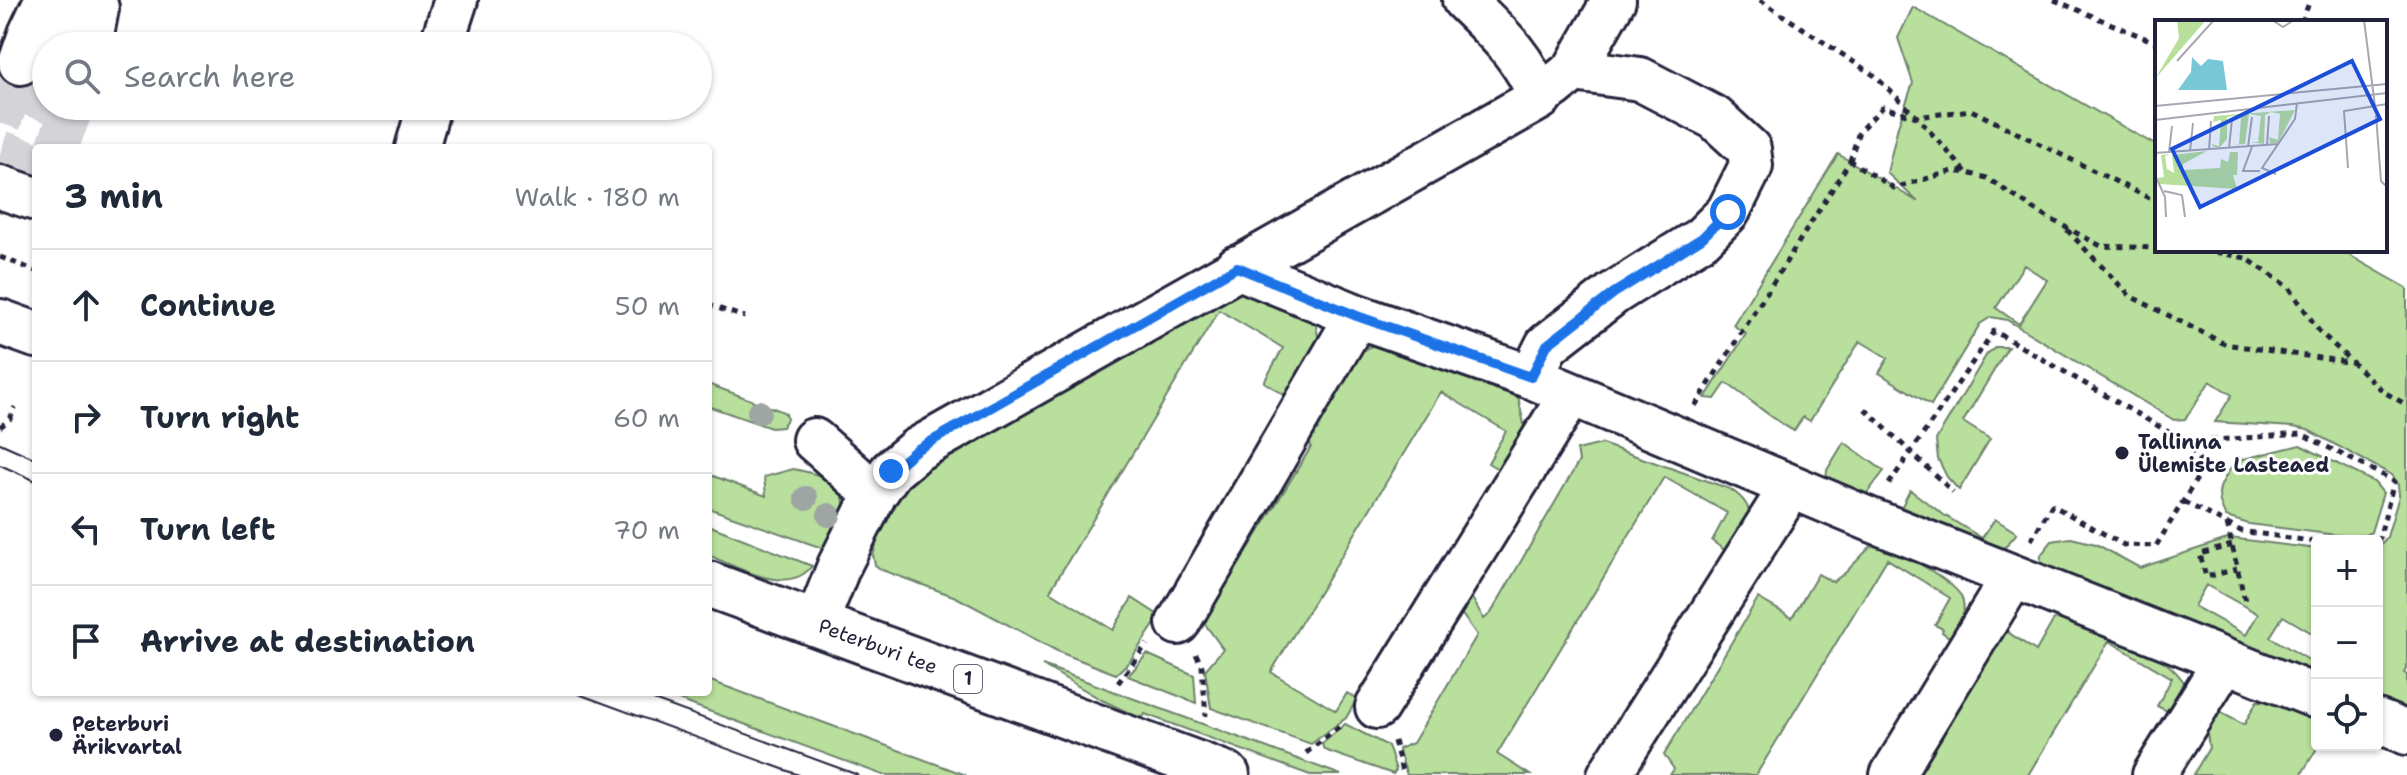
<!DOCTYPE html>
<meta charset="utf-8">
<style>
:root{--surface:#fff;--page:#f2f2f3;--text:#1f2937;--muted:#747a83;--line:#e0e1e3}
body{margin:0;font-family:"Shantell Sans",sans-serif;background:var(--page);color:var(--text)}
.controls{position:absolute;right:24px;bottom:24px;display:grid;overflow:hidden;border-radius:8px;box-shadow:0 2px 6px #0004}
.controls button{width:72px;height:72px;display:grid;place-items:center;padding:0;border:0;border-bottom:2px solid var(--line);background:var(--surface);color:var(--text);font:40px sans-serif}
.stop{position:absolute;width:24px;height:24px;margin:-18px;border:6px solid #1a73e8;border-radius:50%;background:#fff}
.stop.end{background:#1a73e8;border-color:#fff;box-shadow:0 2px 8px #0008}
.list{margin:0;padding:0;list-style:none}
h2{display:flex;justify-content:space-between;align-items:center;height:104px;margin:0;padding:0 32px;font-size:34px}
h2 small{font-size:26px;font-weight:400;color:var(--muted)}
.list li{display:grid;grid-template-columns:52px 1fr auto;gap:24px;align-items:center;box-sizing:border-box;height:112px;padding:0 32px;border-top:2px solid var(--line)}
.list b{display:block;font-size:30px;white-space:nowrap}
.list em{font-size:26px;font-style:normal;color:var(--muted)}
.icon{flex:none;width:44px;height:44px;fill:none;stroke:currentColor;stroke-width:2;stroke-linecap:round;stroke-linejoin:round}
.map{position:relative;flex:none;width:2407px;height:775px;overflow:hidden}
.search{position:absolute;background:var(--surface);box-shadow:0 2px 6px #0004;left:32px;top:32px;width:680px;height:88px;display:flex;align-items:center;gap:20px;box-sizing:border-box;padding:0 28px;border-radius:44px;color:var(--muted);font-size:30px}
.panel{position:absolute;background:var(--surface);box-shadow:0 2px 6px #0004;left:32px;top:144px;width:680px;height:552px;border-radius:8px}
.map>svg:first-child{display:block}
.green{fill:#b8e09c;stroke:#6d816c;stroke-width:2;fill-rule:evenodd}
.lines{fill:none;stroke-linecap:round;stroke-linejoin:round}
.minor-tunnel{stroke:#d3d3d8;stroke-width:42;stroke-dasharray:42 21;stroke-linecap:butt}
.minor-casing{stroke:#22223b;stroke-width:48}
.highway-casing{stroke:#22223b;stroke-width:50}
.path{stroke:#22223b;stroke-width:5;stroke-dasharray:6 6;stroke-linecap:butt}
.minor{stroke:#fff;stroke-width:42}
.highway{stroke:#fff;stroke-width:44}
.tram{stroke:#22223b;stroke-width:2}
.tree{fill:#9ea5a3}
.route{stroke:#1a73e8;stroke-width:10}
.poi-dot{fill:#22223b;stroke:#fff;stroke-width:3}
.labels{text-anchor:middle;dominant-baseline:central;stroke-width:6;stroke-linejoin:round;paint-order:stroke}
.shield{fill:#fff;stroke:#646476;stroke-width:2}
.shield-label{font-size:18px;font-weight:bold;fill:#22223b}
.poi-label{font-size:20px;font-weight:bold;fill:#22223b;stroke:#fff;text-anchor:start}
.street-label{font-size:20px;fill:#22223b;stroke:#fff}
.inset-road{fill:none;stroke:#a7a7b1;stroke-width:2}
.view{fill:#1d4ed8;fill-opacity:0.15;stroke:#1d4ed8;stroke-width:4}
.inset-edge{fill:none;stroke:#22223b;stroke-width:4}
</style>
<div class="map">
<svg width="2407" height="775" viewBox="0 0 2407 775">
<rect width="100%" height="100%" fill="#fff"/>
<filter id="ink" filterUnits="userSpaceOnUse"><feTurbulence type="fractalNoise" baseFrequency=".0125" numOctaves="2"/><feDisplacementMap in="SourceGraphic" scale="16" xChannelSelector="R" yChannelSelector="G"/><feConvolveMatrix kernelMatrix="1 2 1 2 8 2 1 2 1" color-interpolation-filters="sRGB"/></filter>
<g filter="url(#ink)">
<path class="green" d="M1913,7L2157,146V250H2340L2407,288V667L2404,673L2407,675V711L2377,699V549L2387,537L2399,496L2398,485L2392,475L2308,430L2293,427L2215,422L2232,395L2210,381L2185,419L2174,420L2007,320L1991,317L1980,324L1931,405L1879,373L1888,358L1860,341L1810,421L1803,417L1794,431C1770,418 1750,399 1726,383L1715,399L1705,398L1746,334L1733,325L1838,154L1918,202L1887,173L1898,126L1913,83L1898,38ZM2024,265L2047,280L2019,324L1996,308Z
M1241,290L1309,316L1316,326L1319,341L1291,399L1264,382L1283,348L1219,310L1050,591L1113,630L1132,598L1160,616L1129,662L1116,674L1059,652L956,597L882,570L875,565L873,555L878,539L910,476Z
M1384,342L1517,392L1527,438L1512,467L1498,469L1488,463L1506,431L1441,392L1271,672L1336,711L1347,693L1357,699L1346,718L1311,744L1211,708L1205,670L1223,649L1205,624L1206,618L1311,447L1307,430L1356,355L1369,347Z
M1996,347H2008L1963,422L1990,439L1959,490L1947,477L1938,459L1936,440L1987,354Z
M708,384L781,411L786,414L787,419L782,427L771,428L708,406Z
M1844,442L1884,471L1864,497L1826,479L1827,470Z
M1602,444L1730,489C1744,498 1750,506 1751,523L1729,553L1712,541L1727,513L1664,477L1497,754L1530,775H1407L1398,749L1413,743L1477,635L1458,609L1469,593L1484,619L1491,613L1579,461L1577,450Z
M2300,445L2374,482L2383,493L2371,532L2360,538L2249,524L2226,517C2212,492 2221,482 2236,461Z
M793,469C815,473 846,479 844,508C843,518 830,539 825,549L708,508V474L766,496L764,477Z
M1910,490L1944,515L1982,538L1995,519L2017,533L2001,552L1899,512Z
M708,525L812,566C788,597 738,567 708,555Z
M2071,538L2096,544L2140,568L2230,538L2317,549V636L2283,616L2270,637L2314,663L2317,659V677L2040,569L2041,555L2052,541ZM2206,585L2258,614L2246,635L2194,606Z
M1872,545C1878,546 1885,546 1890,548C1905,554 1957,584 1962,598C1967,614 1961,626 1952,639L1942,632L1943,629L1935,625L1950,598L1887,559L1756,775H1670L1674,769L1664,755L1758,598L1792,618L1818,574L1833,582L1846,572Z
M2066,615C2107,631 2157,645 2184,682L2167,711L2157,706L2172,678L2109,641L2028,775H1914L2003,629L2036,651L2053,621Z
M1147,654L1194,675L1196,703L1128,676Z
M1042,665L1341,775H1310L1145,714L1142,719L1102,700Z
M708,680L966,775H883L657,692H708Z
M2257,701L2300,703L2317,709V745H2319L2301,775H2193L2209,748L2207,733L2218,711L2244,725Z
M1345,724L1388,746L1396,770L1393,774L1324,750L1322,744Z"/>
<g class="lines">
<path class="minor-tunnel" d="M0,123L20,63
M57,148L73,106
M14,178L46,83"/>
<defs>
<path id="minor" d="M59,46L69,0
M90,46L97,8L94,0
M441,46L456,0
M20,63L30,34L46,0
M1553,87L1574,70L1614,0
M417,148L429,106
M0,187L36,199
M1237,267L1357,316L1531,377L1871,520L2317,697
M1531,377L1547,345L1614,293L1702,238L1728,212L1751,166L1749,149L1715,118L1640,79L1574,70
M814,440L875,494
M1178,623L1357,316
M816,624L839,566L875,494L891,471L916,450L1540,98C1523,54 1496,32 1464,0
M1377,707L1571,394
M2377,721L2407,733
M1609,775L1791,487
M1892,775L2013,577
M2154,775L2225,661"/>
<path id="highway" d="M0,322L36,335
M708,584L1227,775"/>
</defs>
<use href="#minor" class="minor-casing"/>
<use href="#highway" class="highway-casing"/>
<path class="path" d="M1760,0L1875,76L1917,117L1971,110L2157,202
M2054,0L2157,43
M2302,22L2310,0
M1850,161L1859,131L1883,107L1917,117L1966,172
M2067,230L2130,296L2225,344L2353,363
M2204,250L2246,258L2289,287L2319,331L2384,392L2407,405
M0,257L36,271
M708,305L745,317
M1695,406L1850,161L1894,188L1953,171L1967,173L1987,178L2041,214L2101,246L2157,248
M1865,409L1953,492
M0,427L10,419L15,407
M1889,484L1994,331L2186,442L2302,434L2394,481L2377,547
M2184,502L2241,531L2317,542
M2227,524L2245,601
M2031,540L2052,505L2124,545L2156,546L2204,467L2187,443
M2232,545L2200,554L2206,577L2237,569
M1196,654L1202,666L1206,716
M1118,683L1147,644
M1394,741L1403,775
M1306,753L1342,725"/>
<use href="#minor" class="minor"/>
<use href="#highway" class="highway"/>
<path class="tram" d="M0,443L36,459
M0,465L36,481
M573,692L799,775
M632,692L858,775"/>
</g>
<g class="tree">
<circle cx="759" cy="412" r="12"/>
<circle cx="806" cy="498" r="12"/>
<circle cx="829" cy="515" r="12"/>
</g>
</g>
<g class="lines" filter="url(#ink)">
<path class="route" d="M891,471L916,450L1237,267L1357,316L1531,377L1547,345L1614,293L1702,238L1728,212"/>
</g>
<g class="poi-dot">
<circle cx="2122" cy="453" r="8"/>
<circle cx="56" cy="735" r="8"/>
</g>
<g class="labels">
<rect class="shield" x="954" y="665" width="28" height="28" rx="6"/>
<g class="shield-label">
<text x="968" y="679">1</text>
</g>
<g class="poi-label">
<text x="2138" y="442">Tallinna<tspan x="2138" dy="23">Ülemiste Lasteaed</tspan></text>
<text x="72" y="724">Peterburi<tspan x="72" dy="23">Ärikvartal</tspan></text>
</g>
<g class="street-label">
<text transform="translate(878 646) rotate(20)">Peterburi tee</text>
</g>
</g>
<g transform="translate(2155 20)">
<rect width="232" height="232" fill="#fff"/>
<path d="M22,0H51L0,59L24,18ZM140,90L123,123H115L114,117L123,120L125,94L116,92L110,95L109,124L95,122H103L106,96L94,94L90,124L76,125L84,124L86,98L78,96L72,97V119L65,127H59L56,124L64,126L66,100L58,102L59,96ZM52,131L28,144V150L65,148L66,139L73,142L75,132H83L82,155H78L82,169L4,164L3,158L9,157L6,135L15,134L10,136L12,149L19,153L17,135Z" fill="#b8e09c"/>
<path d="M37,37L46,46L53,39L68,41L72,70H23L36,52Z" fill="#78c7d6"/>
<path class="inset-road" d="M117,0L128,7L139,0M209,0L220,86M22,41L59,0M0,86L232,64M221,95L226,161L232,167M0,100L232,73M112,125L114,96M93,127L97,97M97,127L88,151H105M74,128L77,99M54,130L56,101M35,131L38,103M14,132L17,106M0,133L123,124M193,148L189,91L232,84M121,154L107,148L140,99L142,83M0,155L10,177L11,197M9,171L27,175L30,197"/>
<path class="view" d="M197,41L225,99L45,187L17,129Z"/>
<rect width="232" height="232" class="inset-edge"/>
</g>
</svg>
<div class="controls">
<button>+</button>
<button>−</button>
<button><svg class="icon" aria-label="locate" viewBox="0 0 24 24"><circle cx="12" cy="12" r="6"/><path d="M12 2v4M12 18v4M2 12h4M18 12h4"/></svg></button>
</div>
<div class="stop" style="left:1728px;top:212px"></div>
<div class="stop end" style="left:891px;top:471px"></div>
<div class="search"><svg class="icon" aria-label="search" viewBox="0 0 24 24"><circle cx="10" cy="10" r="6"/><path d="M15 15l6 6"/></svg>Search here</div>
<section class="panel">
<h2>3 min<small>Walk · 180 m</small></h2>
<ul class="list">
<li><svg class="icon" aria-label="ahead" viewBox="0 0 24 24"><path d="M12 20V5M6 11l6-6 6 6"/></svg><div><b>Continue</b></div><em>50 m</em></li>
<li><svg class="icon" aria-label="right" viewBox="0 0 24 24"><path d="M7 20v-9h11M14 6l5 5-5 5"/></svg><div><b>Turn right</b></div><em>60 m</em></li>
<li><svg class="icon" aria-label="left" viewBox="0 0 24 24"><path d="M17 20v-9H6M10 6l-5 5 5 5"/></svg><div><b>Turn left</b></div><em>70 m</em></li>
<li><svg class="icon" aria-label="arrive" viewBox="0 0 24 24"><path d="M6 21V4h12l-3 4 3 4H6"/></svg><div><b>Arrive at destination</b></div></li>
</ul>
</section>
</div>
